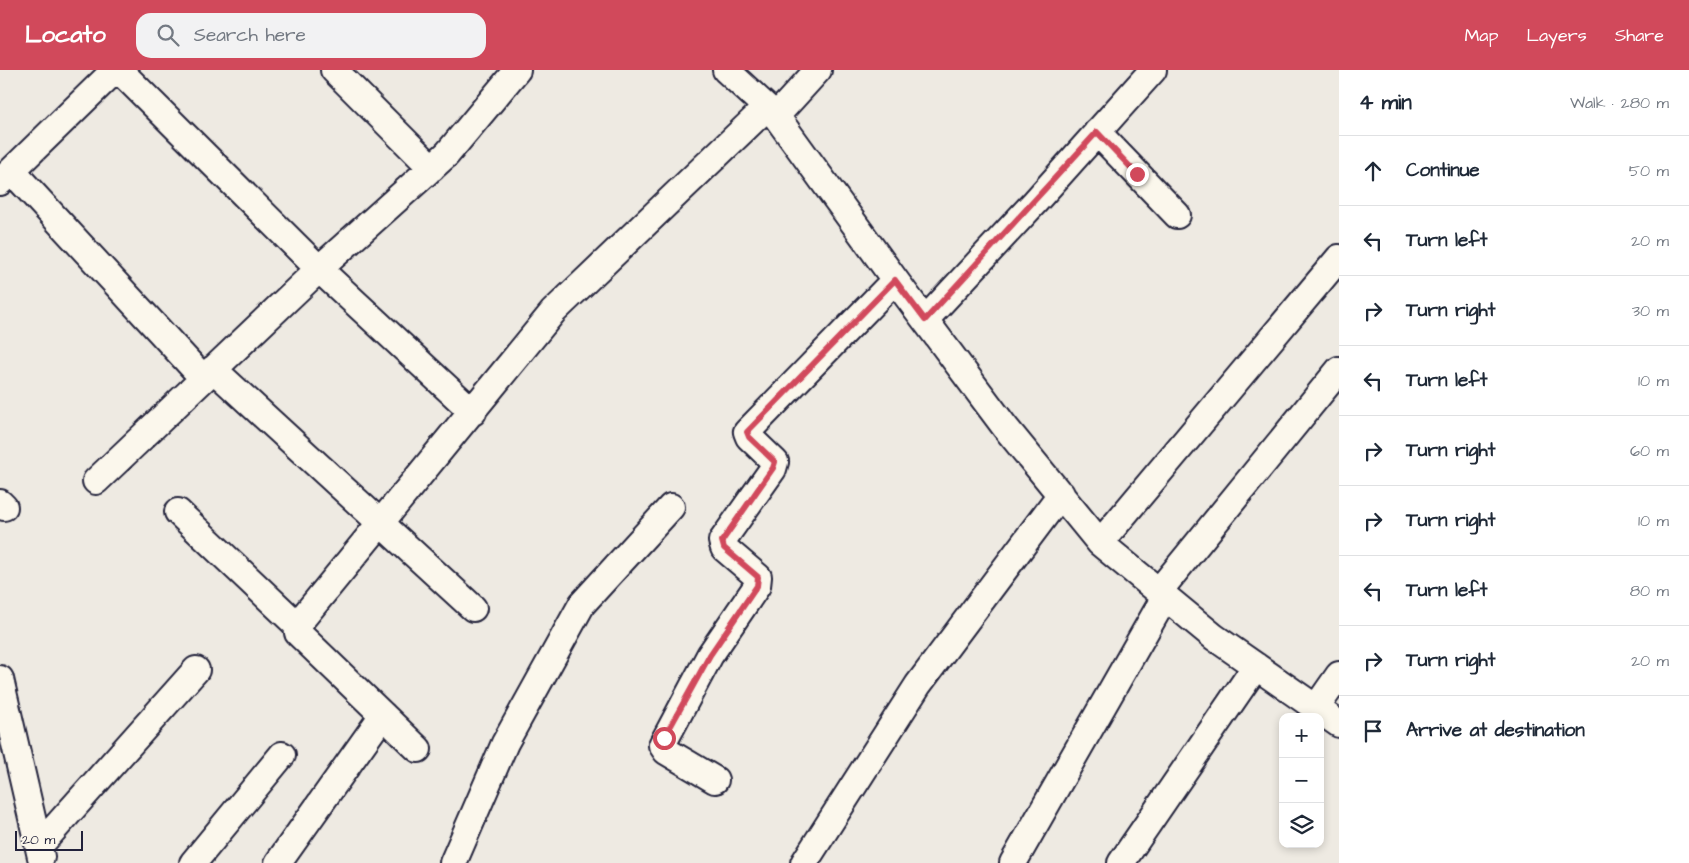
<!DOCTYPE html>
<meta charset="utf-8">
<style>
:root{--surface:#fff;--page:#f2f2f3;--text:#1f2937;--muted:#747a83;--line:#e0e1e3;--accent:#d1495b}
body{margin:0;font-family:"Architects Daughter",sans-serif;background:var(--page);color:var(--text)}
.controls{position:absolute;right:15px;bottom:15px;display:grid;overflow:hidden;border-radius:10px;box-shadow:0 2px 8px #0003}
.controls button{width:45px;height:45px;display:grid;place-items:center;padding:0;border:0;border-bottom:1px solid var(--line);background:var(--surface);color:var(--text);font:25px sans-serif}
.scale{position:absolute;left:15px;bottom:12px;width:68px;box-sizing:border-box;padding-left:5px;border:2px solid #22223b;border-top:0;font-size:14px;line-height:18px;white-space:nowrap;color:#22223b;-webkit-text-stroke:4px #fbf7ec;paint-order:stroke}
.stop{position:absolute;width:15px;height:15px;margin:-11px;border:4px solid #d1495b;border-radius:50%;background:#fff}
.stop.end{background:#d1495b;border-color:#fff;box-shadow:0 1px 5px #0008}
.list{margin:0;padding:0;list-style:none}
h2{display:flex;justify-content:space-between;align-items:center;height:65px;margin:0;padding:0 20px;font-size:21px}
h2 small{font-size:16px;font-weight:400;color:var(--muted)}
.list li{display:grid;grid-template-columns:32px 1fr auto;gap:15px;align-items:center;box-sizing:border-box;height:70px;padding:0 20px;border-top:1px solid var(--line)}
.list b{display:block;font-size:19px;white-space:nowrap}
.list em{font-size:16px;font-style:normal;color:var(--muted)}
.icon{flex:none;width:28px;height:28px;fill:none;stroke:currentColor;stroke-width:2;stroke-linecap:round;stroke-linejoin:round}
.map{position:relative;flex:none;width:1339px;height:793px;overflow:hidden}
header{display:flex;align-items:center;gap:30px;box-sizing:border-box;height:70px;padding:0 25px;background:var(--accent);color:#fff}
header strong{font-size:24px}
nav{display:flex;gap:28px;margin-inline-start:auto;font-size:18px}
.search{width:350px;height:45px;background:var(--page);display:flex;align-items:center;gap:12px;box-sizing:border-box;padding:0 18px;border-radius:15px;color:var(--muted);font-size:19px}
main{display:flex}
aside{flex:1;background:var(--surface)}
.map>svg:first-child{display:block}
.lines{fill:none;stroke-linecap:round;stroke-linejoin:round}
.street-casing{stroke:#22223b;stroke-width:30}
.street{stroke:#fbf7ec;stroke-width:26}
.route{stroke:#d1495b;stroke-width:6}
</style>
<header>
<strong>Locato</strong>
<div class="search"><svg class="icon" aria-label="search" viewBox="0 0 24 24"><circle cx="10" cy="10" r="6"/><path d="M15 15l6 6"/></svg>Search here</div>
<nav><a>Map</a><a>Layers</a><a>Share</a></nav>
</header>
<main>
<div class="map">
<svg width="1339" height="793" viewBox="0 0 1339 793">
<rect width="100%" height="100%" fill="#eeeae2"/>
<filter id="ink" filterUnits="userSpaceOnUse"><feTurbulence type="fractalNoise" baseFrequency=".02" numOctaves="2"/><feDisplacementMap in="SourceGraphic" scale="10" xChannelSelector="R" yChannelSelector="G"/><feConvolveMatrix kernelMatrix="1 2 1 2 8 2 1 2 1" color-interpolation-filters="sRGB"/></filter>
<g filter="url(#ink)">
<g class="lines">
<defs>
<path id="street" d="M119,0L319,199L473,342
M334,0L432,98
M726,0L776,46L898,214L1005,357L1100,473L1214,567L1339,654
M776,46L818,0
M1097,62L1177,145
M12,101L203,308
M0,112L115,0
M925,250L1035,132L1153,0
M213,299L473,538
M96,411L319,199L447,84L517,0
M0,433L4,437
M178,442L297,555
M1100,473L1339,188
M1159,521L1339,300
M0,609L41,787
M1316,638L1339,605
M418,679L298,563L297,555L553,242L766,38
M715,710L666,681L662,675L710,585L757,516L758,507L724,478L722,471L773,399L775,392L749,367L747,362L895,210
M39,776L196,600
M193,793L282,685
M278,793L383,645
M453,793L505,673L582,534L671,437
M804,793L918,615L1061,424
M1013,793L1165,527
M1121,793L1256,596"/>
</defs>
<use href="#street" class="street-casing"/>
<use href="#street" class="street"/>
</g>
</g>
<g class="lines" filter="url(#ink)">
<path class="route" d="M664,668L710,585L757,516L758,507L724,478L722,471L773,398L775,392L749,367L747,362L895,210L925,250L1097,62L1137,104"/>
</g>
</svg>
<div class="controls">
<button>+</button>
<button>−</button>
<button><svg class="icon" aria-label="layers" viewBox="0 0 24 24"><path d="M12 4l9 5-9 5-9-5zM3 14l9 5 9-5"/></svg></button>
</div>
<div class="scale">20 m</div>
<div class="stop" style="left:664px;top:668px"></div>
<div class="stop end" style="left:1137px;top:104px"></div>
</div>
<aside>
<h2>4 min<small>Walk · 280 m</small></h2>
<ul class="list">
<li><svg class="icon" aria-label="ahead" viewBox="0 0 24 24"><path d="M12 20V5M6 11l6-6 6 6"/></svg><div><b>Continue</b></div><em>50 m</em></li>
<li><svg class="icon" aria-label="left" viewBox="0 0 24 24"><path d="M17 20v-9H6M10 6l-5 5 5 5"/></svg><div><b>Turn left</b></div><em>20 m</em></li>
<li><svg class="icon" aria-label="right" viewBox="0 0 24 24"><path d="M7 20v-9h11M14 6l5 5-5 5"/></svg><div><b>Turn right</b></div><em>30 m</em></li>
<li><svg class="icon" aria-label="left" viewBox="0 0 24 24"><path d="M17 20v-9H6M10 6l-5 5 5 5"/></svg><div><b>Turn left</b></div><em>10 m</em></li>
<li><svg class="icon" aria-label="right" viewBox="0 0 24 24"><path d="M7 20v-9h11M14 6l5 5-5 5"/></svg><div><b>Turn right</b></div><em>60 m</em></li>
<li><svg class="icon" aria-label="right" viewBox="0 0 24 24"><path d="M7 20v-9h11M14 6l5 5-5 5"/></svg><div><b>Turn right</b></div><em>10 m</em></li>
<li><svg class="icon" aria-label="left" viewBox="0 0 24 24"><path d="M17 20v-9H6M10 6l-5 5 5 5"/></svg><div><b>Turn left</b></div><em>80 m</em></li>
<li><svg class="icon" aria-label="right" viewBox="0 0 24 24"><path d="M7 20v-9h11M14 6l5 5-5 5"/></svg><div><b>Turn right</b></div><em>20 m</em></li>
<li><svg class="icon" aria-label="arrive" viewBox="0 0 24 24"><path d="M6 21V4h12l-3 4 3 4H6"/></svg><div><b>Arrive at destination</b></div></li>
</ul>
</aside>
</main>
